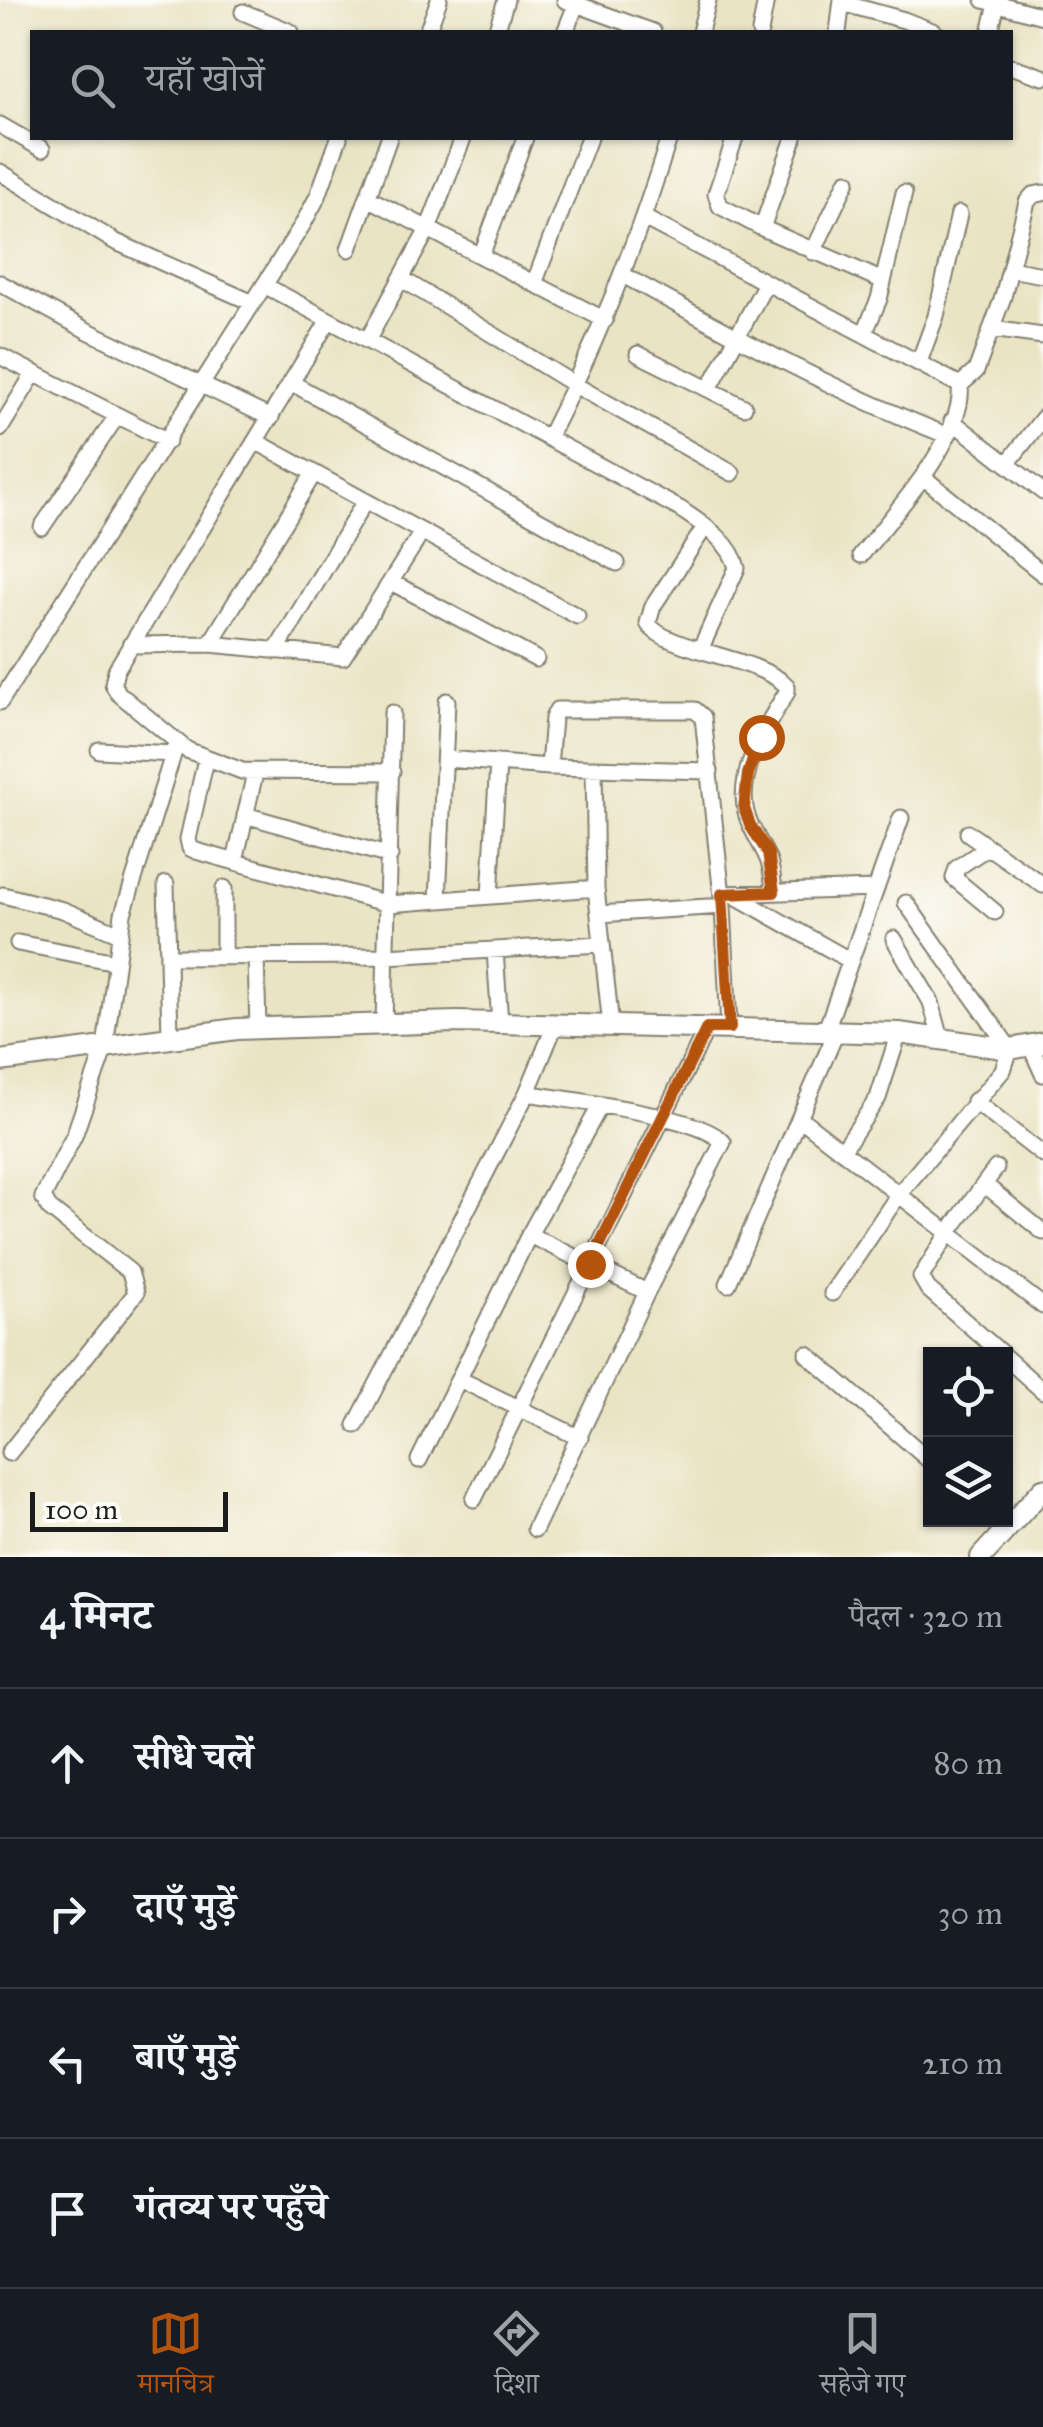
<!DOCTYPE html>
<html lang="hi">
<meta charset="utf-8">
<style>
:root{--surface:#171b24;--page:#20242c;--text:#f1f3f6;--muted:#9ea1a6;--line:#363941;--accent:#b45309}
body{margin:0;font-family:"IM FELL Great Primer","Noto Serif Devanagari",serif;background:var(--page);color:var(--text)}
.controls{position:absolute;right:30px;bottom:30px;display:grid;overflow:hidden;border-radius:0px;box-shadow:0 2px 8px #0004}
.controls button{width:90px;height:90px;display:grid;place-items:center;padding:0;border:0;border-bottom:2px solid var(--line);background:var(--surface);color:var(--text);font:50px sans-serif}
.scale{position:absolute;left:30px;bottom:25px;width:198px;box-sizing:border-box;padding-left:10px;border:5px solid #1c1c1c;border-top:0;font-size:28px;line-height:35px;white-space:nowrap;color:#1c1c1c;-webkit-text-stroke:8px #fdfcf7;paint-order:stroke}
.stop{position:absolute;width:30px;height:30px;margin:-22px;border:8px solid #b45309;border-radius:50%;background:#fff}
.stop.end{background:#b45309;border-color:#fff;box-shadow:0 2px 10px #0008}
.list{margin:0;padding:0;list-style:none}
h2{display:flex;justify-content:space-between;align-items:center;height:130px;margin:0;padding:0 40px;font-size:42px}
h2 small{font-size:32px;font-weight:400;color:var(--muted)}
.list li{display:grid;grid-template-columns:65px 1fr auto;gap:30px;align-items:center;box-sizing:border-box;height:150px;padding:0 40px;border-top:2px solid var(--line)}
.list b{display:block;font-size:38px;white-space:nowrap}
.list em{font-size:32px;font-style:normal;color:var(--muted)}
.icon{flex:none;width:55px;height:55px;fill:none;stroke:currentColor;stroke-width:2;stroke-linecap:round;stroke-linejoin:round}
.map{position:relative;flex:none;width:1043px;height:1557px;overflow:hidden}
.search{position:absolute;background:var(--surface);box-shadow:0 2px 8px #0004;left:30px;right:30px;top:30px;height:110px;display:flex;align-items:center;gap:25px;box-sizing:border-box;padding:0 35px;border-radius:0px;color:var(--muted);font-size:38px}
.sheet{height:730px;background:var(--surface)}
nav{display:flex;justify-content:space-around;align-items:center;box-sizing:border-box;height:140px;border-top:2px solid var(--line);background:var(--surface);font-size:28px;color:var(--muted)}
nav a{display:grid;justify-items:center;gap:5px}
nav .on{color:var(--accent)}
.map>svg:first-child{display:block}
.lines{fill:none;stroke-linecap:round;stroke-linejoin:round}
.minor-casing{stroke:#838070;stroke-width:19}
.major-casing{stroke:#838070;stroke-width:24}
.minor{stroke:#fff;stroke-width:15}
.major{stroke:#fff;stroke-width:20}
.route{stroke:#b45309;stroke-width:12}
</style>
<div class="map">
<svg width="1043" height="1557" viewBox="0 0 1043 1557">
<rect width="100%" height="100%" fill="#fdfcf7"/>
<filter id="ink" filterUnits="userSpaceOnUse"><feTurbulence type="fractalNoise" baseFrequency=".01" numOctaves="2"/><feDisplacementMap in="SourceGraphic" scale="20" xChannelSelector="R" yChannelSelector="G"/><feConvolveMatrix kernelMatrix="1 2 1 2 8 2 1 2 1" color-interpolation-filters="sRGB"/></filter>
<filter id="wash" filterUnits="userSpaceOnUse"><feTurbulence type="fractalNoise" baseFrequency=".0048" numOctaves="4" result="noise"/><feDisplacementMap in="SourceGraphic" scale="40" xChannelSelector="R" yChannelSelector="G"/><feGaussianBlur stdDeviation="2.25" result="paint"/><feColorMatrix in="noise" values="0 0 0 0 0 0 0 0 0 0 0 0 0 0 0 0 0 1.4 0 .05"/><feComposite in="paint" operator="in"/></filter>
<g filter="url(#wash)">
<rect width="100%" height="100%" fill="#eae4c5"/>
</g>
<g filter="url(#ink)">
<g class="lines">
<defs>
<path id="minor" d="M565,0L653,32
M984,0L1043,16
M842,3L904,20L935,32
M243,12L291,32
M427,32L439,0
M496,32L506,0
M565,32L576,5
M700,32L708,0
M760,32L766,0
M838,32L842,0
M990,32L997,4
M1010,66L1043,77
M0,125L42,149
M735,138L716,194L720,206L762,228L883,281
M0,172L114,241L253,303
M368,198L605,320
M644,218L960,385C966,436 892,516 861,555
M762,228L794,138
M349,249L389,138
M813,252L847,181
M481,256L525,138
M1010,269L1043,275
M623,275C728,333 834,391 946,435
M402,279L575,385L732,473
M0,283L86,330L271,418
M534,284L589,138
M264,285L680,509C702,524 731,541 737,568L701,648
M329,320L116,670L113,684L118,693L187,750L242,771L392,772
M991,329L1043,336
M864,334L879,299L904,193
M367,341L428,229L463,138
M638,354L744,407
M0,356L168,441
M919,362L936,316L959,214
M292,383L617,563
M960,385L976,371L1003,297L1027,202L1033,195L1043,193
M709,389L766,283
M952,421L1043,492
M0,429L33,375
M548,438C598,341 637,242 669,138
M257,442L577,616
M1007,464L1043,418
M923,477L1043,574
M42,527L117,416
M705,527L653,606L648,623C662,650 759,657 787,686V692C765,727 729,783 751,826C766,857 771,855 774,892
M391,582L536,659
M210,644L314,473
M130,645L210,644L343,657L422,532
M276,651L365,501
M0,702L303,224L318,196L339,138
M99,750L173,754
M206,759L188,839L190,848L196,851L388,904L596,888
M446,759L549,767L710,771
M549,767L553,718L557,710H695L703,717L723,906L729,1028
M594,768L596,888L611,1026
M245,815L390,856
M968,833L1043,885
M988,847L957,868L954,878L995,912
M235,861L255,773
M166,884L170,1036
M722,894L875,889
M732,894L849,960
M3,895L63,910L120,934
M490,896L498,763
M438,900L447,701
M599,914L723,906
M894,939L931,1002L941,1039
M18,943L116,962
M495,950L500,1024
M224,956V888
M256,956L258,1028
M168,957L386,956L602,944
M384,1024L392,713
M826,1030L901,818
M1030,1045L1043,1074
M527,1093C569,1101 697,1114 723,1142L647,1292L535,1529
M974,1101L1043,1155
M801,1119L1043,1306
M842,1151L878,1098L899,1033
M996,1168L949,1232L921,1277L928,1289L1002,1354
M984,1184L1043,1232
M529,1235L647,1292
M728,1284L837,1030
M832,1293L899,1194L1003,1070L1010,1049L906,903
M807,1354L930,1461
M1006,1358L1043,1391
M459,1379L580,1438
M356,1425L527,1093L555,1025
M9,1453L136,1293L130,1272L49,1208L43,1197L74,1136L105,1047L123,914L177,742
M419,1460L529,1235L600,1106
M474,1499L707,1028"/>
<path id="major" d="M0,1061L237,1029L456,1022L899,1033L1010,1049L1043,1043
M981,1557L1043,1489"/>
</defs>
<use href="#minor" class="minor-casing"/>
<use href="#major" class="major-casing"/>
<use href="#minor" class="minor"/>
<use href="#major" class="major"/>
</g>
</g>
<g class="lines" filter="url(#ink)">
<path class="route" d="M590,1264L707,1028H730L722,894L774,892L768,853L750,825L744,808L748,774L761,737"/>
</g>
</svg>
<div class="controls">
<button><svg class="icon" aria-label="locate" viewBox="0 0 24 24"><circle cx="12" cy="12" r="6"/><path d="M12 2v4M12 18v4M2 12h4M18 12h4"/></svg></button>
<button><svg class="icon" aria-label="layers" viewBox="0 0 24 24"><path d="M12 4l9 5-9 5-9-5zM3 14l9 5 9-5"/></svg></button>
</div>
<div class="scale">100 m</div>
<div class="stop" style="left:761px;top:737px"></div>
<div class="stop end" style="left:590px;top:1264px"></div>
<div class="search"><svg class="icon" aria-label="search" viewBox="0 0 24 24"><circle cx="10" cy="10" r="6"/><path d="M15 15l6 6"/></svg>यहाँ खोजें</div>
</div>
<section class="sheet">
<h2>4 मिनट<small>पैदल · 320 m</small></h2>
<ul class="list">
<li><svg class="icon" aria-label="ahead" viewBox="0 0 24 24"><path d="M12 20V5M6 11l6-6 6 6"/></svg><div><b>सीधे चलें</b></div><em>80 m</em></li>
<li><svg class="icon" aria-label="right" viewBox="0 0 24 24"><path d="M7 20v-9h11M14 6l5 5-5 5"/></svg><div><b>दाएँ मुड़ें</b></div><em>30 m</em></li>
<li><svg class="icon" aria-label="left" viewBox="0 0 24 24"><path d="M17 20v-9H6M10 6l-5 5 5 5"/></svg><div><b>बाएँ मुड़ें</b></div><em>210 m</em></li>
<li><svg class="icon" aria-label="arrive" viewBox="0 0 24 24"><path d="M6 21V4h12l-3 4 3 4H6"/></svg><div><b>गंतव्य पर पहुँचे</b></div></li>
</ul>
</section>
<nav>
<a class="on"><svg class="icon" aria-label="map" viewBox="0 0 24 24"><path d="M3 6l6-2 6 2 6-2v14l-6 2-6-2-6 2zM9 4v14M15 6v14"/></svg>मानचित्र</a>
<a><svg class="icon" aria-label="directions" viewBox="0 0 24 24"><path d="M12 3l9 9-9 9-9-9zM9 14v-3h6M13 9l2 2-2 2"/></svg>दिशा</a>
<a><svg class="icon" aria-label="saved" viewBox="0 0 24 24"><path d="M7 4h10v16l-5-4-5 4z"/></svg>सहेजे गए</a>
</nav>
